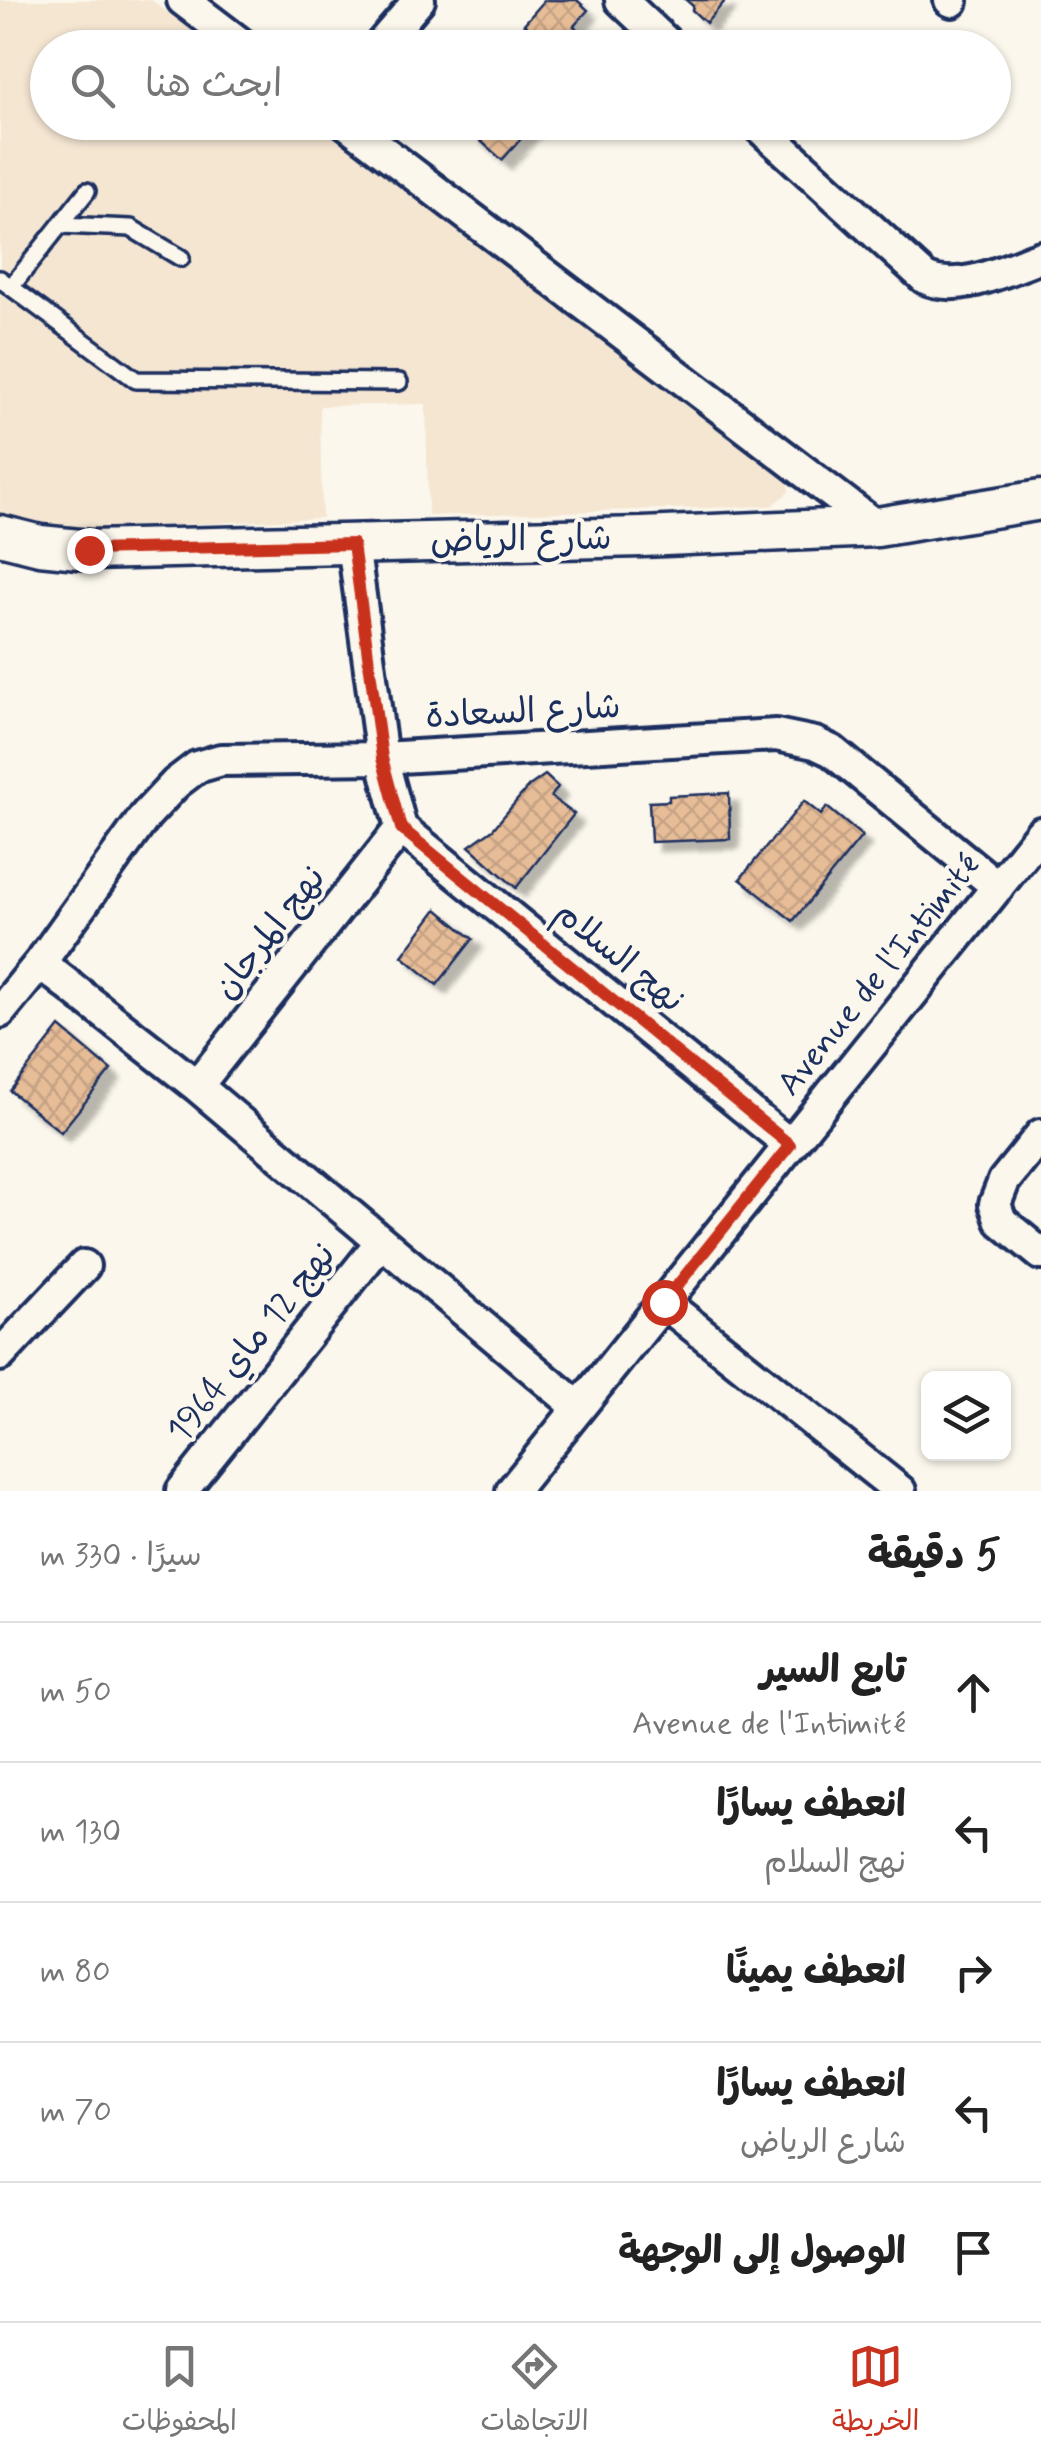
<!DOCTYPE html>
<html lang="ar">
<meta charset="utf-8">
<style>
:root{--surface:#fff;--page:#f2f2f2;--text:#222;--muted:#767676;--line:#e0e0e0;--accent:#c8321e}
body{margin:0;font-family:Mynerve,"Playpen Sans Arabic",sans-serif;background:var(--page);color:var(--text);direction:rtl}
.controls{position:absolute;right:30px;bottom:30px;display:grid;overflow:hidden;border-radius:15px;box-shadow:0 2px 8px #0004}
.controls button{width:90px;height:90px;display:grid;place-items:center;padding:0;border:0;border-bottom:2px solid var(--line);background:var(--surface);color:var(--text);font:50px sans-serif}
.stop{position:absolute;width:30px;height:30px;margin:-22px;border:8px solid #c8321e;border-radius:50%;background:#fff}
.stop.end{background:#c8321e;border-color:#fff;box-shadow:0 2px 10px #0008}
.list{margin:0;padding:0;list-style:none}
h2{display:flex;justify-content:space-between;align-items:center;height:130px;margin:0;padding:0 40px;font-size:42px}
h2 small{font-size:32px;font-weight:400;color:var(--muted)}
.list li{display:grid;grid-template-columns:65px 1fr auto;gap:30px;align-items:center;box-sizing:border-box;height:140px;padding:0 40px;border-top:2px solid var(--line)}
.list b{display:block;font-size:38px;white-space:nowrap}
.list p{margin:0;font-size:32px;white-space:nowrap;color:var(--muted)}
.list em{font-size:32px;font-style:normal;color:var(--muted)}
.icon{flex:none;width:55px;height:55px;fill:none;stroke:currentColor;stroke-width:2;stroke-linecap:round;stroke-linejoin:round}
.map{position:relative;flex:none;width:1041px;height:1491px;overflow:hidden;direction:ltr}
.search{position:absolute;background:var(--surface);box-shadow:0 2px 8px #0004;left:30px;right:30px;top:30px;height:110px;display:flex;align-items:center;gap:25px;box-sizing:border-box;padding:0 35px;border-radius:55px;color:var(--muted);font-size:38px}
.sheet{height:830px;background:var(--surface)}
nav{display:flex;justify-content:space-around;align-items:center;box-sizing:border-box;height:140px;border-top:2px solid var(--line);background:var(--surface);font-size:28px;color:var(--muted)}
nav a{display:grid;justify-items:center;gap:5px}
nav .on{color:var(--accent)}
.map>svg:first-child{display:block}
.built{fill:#f5e6d2}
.building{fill:url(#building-cross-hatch);stroke:#1b2f5e;stroke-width:2.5;filter:url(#shadow)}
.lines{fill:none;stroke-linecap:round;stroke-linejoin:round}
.service-casing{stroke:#1b2f5e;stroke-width:22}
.minor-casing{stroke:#1b2f5e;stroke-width:38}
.tertiary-casing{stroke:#1b2f5e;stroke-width:45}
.service{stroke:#fbf7ec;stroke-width:15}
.minor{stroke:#fbf7ec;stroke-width:30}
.tertiary{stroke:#fbf7ec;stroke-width:38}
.route{stroke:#c8321e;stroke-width:12}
.labels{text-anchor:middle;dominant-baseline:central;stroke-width:8;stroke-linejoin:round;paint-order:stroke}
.street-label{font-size:35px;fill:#1b2f5e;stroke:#fbf7ec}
</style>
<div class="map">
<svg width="1041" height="1491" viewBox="0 0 1041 1491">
<defs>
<pattern id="building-cross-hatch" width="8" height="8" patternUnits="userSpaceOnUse" patternTransform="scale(2.5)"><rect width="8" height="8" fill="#e7bd97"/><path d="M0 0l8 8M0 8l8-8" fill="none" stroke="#c6a385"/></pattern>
<filter id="shadow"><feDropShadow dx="9" dy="9" stdDeviation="2.5" flood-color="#0004"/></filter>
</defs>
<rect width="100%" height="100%" fill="#fbf7ec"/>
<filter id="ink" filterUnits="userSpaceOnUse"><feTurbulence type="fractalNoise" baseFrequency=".01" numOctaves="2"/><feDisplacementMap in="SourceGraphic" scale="20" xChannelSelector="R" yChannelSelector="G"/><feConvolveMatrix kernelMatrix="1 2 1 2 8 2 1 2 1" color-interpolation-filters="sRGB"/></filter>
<g filter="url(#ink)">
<path class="built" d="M0,0H151L215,47L48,48V122L316,123L786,470L789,492L771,506L428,516L426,404L320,406L322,518L48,531L0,520Z"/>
<path class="building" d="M545,0H577L588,10L574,26L578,30L562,48H551L524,24Z
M686,0H726L706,23L692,10L693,6Z
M483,122H536L502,160L473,134Z
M545,775L558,787L551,797L574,814L516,888L469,846L493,829L528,787Z
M729,793L730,839L651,842L649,802L669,801V796Z
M804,801L821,815L827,807L862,836L793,921L740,879Z
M437,909L473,939L437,985L402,956Z
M60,1027L111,1070L61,1132L10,1091Z"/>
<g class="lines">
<defs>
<path id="service" d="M60,225L131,228L181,258
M0,279L136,380L399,382
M11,287L87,191"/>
<path id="minor" d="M183,0L246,48
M621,0L672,48
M950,0L952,1
M378,48L419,0
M345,122L877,527
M754,122L925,278C961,294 1006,269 1041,257
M353,544L382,758L401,828
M401,828L790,1145
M40,963L197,1086L578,1407
M0,1012L40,963L146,815L176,783L197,767L221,760L382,758L776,735L815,743L832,751L998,887
M197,1086L401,828
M1041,1135L1004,1181L995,1204L1001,1221L1041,1254
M663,1302L900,1491
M0,1355L84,1266
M182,1491L381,1242
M512,1491L1041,833"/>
<path id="tertiary" d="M0,535L40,545L89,550L642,537L877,527L1041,500"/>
</defs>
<use href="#service" class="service-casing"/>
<use href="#minor" class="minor-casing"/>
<use href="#tertiary" class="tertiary-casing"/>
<use href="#service" class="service"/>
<use href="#minor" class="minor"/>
<use href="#tertiary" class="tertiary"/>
</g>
</g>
<g class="lines" filter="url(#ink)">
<path class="route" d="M89,550L353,544L382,758L401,828L790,1145L664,1302"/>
</g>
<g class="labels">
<g class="street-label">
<text transform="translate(521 540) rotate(-1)">شارع الرياض</text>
<text transform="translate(523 712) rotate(-3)">شارع السعادة</text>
<text transform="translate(270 933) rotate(-52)">نهج المرجان</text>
<text transform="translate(619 957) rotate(39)">نهج السلام</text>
<text transform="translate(879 975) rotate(-51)">Avenue de l'Intimité</text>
<text transform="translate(252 1343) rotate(-51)">نهج 12 ماي 1964</text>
</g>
</g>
</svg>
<div class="controls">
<button><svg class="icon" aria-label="layers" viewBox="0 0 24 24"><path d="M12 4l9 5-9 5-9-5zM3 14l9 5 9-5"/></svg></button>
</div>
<div class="stop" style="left:664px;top:1302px"></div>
<div class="stop end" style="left:89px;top:550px"></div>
<div class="search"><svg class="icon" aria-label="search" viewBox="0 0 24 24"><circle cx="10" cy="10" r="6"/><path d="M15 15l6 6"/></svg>ابحث هنا</div>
</div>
<section class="sheet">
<h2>5 دقيقة<small>سيرًا · 330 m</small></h2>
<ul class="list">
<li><svg class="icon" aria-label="ahead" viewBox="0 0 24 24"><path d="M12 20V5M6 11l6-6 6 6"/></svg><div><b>تابع السير</b><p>Avenue de l'Intimité</p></div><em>50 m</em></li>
<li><svg class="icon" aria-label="left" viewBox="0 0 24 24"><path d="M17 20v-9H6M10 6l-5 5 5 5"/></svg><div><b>انعطف يسارًا</b><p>نهج السلام</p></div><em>130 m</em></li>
<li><svg class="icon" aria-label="right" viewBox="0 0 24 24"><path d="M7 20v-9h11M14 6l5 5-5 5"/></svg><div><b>انعطف يمينًا</b></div><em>80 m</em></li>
<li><svg class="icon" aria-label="left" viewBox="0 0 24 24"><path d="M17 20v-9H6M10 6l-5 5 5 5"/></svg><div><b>انعطف يسارًا</b><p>شارع الرياض</p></div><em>70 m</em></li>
<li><svg class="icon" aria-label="arrive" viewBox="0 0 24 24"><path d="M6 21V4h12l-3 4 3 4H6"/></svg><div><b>الوصول إلى الوجهة</b></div></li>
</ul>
</section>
<nav>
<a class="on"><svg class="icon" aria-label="map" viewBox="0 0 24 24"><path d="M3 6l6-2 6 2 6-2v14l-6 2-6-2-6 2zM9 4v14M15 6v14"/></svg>الخريطة</a>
<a><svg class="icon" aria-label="directions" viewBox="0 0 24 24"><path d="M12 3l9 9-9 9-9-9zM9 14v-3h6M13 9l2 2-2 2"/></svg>الاتجاهات</a>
<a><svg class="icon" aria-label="saved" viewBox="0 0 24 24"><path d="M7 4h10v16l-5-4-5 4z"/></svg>المحفوظات</a>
</nav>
